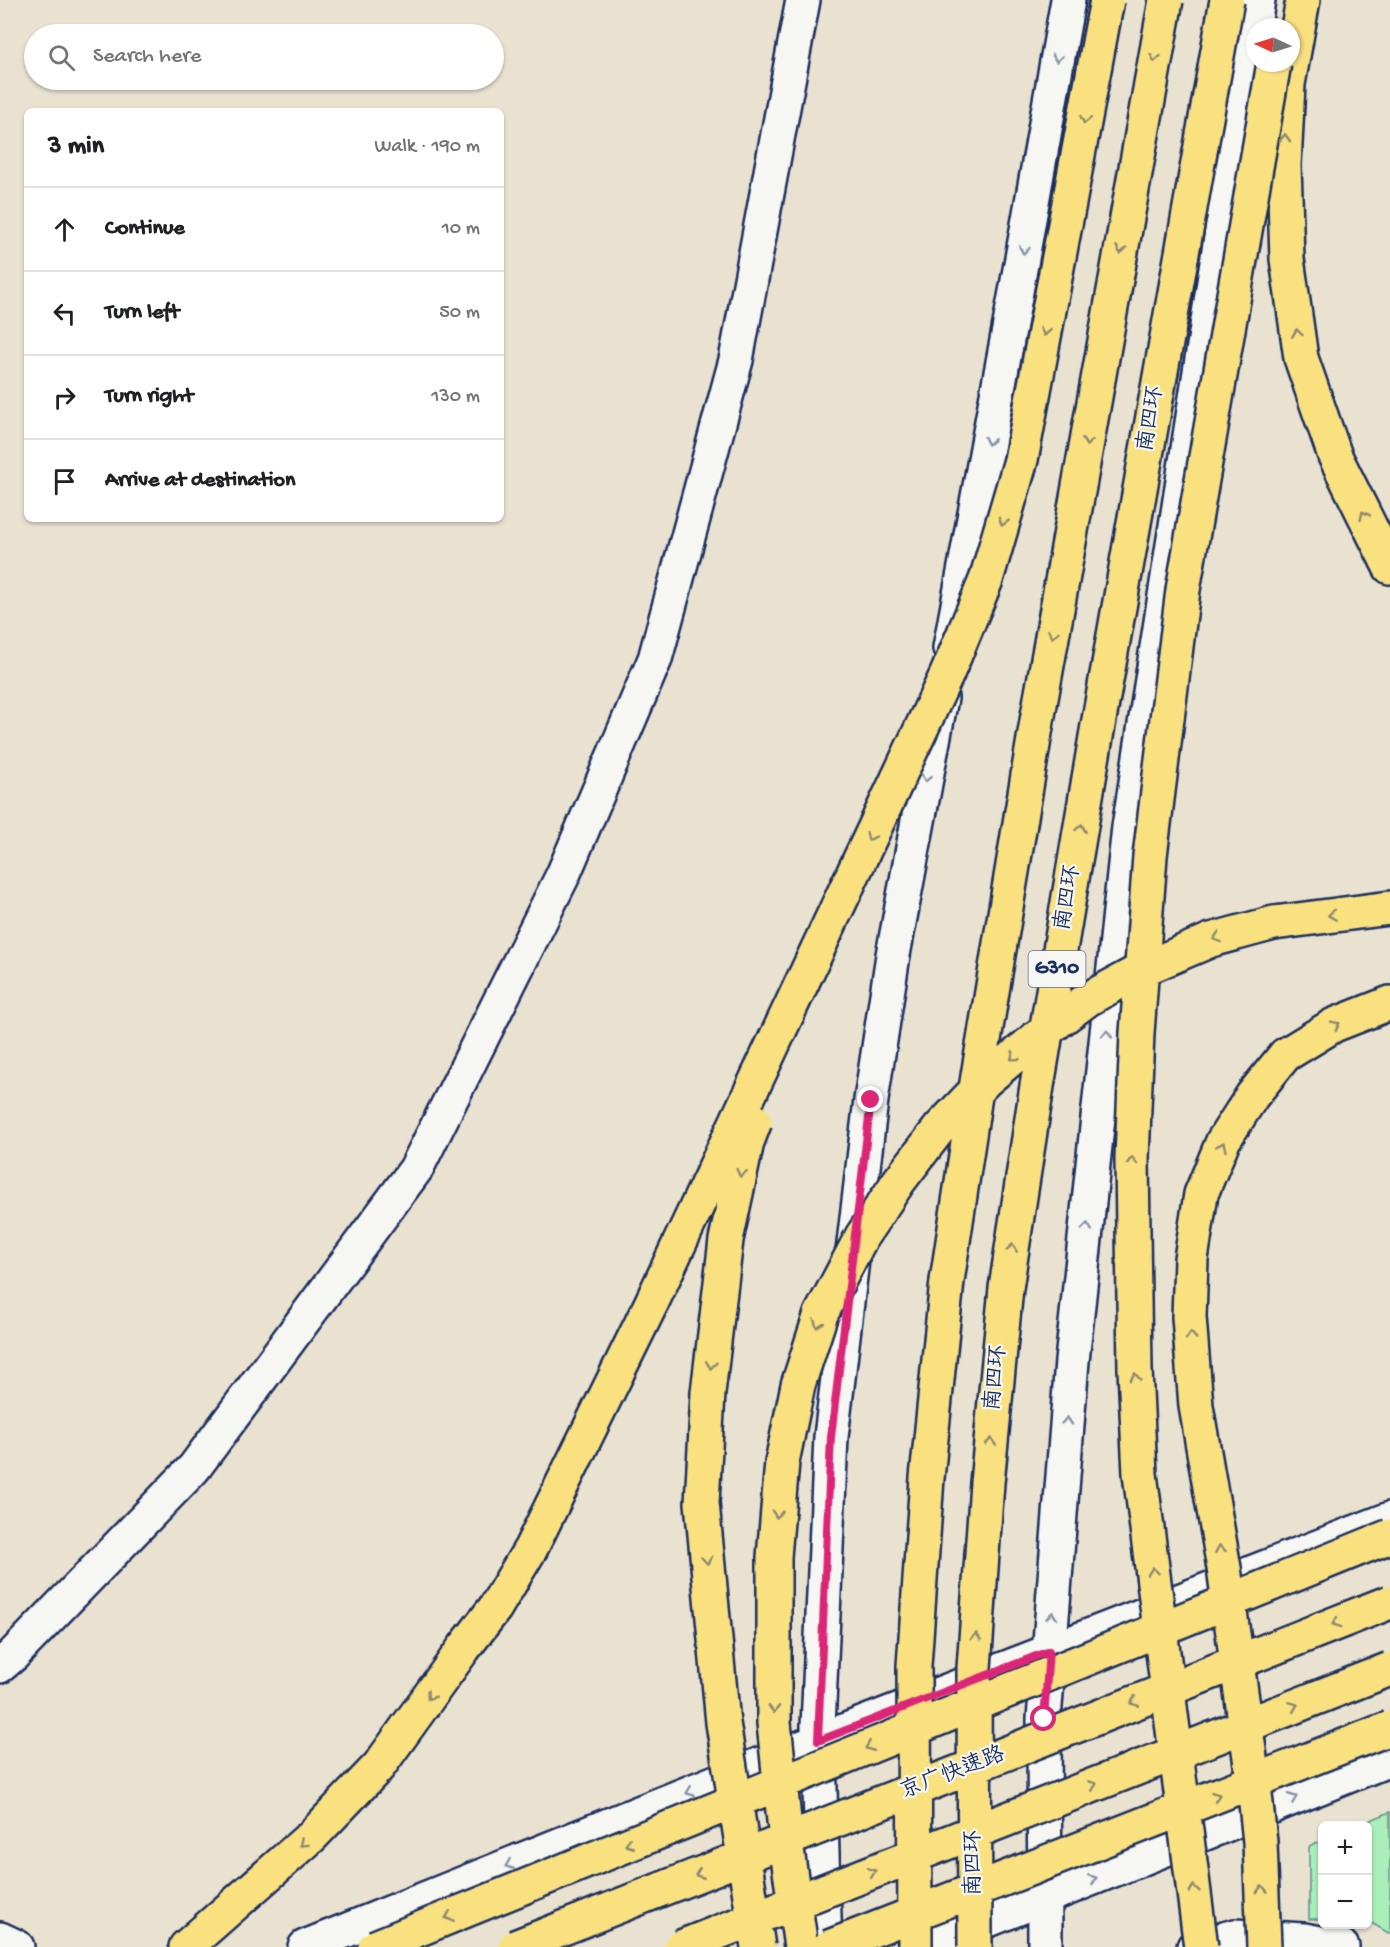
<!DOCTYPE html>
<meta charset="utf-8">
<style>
:root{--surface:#fff;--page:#f2f2f2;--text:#202124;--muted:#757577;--line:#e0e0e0}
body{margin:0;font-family:"Gochi Hand","LXGW WenKai TC",sans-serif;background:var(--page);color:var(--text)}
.controls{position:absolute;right:18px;bottom:18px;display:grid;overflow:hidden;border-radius:9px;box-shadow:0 2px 4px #0004}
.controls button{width:54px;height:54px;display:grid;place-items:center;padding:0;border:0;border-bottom:2px solid var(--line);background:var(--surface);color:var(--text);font:30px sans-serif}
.compass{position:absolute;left:1246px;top:18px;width:54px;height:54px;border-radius:50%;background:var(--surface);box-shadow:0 2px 4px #0004;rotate:274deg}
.stop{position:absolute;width:18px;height:18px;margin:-14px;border:4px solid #db2777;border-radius:50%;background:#fff}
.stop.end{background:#db2777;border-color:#fff;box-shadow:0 2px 6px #0008}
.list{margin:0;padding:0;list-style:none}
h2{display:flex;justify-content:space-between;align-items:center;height:78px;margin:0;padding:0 24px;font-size:26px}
h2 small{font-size:20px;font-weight:400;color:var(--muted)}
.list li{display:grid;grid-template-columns:39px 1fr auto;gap:18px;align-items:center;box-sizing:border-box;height:84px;padding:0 24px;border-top:2px solid var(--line)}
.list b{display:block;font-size:22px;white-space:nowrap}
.list em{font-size:20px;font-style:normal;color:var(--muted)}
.icon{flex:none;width:33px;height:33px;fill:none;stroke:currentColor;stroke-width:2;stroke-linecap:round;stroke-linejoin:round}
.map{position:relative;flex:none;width:1390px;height:1947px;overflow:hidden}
.search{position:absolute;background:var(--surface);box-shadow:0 2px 4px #0004;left:24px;top:24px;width:480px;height:66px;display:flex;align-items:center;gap:15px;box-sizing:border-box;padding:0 21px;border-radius:33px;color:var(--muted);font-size:22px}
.panel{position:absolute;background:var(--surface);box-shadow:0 2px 4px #0004;left:24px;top:108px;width:480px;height:414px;border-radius:9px}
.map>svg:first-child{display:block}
.green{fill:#aaefba;stroke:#628f8c;stroke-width:1.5}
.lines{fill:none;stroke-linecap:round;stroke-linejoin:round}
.minor-casing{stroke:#1b2f5e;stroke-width:38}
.highway-casing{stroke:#1b2f5e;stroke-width:38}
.minor{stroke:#f6f6f2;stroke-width:33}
.highway{stroke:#fae180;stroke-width:33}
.highway-bridge-casing{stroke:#1b2f5e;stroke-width:38;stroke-linecap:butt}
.highway-bridge{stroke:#fae180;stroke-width:33}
.oneway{stroke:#8892a8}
.oneway2{stroke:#8a886f}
.route{stroke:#db2777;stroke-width:8}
.labels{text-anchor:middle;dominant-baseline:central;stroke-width:4.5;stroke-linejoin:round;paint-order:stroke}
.shield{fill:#f6f6f2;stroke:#5d6b8a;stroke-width:1.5}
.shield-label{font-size:21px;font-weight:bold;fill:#1b2f5e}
.street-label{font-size:22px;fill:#1b2f5e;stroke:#f6f6f2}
</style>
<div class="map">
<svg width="1390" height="1947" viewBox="0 0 1390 1947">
<rect width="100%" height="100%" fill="#eae2d1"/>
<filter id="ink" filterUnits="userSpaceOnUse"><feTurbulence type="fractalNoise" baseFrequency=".0167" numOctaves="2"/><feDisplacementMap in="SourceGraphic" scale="12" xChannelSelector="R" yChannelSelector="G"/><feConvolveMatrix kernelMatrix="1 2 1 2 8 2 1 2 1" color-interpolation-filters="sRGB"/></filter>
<g filter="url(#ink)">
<path class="green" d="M1390,1812V1934L1368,1921V1826L1359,1825Z
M1322,1841V1919H1309V1847Z"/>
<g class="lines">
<defs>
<path id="minor" d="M950,648L1016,292L1068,0
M0,1666L13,1655L194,1468L416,1169L563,875L655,659L736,360L803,0
M0,1939L17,1947
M305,1947L818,1741L1390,1519
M825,1947L818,1726L831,1437L871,1100L893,955L941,698
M921,1947L1390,1759
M1045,1947L1044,1719L1072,1361L1129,827L1258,0
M1194,1947L1235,1936L1304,1940L1342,1947"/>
<path id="highway" d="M1303,0L1288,84L1284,165L1287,259L1301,358L1335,456L1390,567
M1274,923L1390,908
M1285,1055L1334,1025L1390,1003
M186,1947L312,1836L379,1766L464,1648"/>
</defs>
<use href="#minor" class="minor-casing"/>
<use href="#highway" class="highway-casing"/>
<use href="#minor" class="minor"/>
<use href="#highway" class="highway"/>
<defs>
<path id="highway-bridge" d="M755,1121L747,1142L726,1240L708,1393L702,1503L723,1723L758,1947
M464,1648L495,1608L531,1548L651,1304L947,674L986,580L1021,460L1107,0
M375,1947L1390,1536
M515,1947L1390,1602
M681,1947L1390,1669
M801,1947L787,1850L774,1723V1557L782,1462L798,1385L821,1314L862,1236L899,1181L939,1129L985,1081L1036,1038L1088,999L1143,969L1211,940L1274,923
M829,1947L1390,1728
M915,1947L914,1666L927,1478L947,1281L978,1076L1037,721L1166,0
M975,1947L974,1668L987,1483L1006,1288L1037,1086L1097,731L1227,0
M1201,1947L1140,1474L1135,1370L1132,1159L1137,1033L1150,856L1183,590L1274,63
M1264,1947L1260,1842L1255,1794L1224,1568L1196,1406L1189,1317L1191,1259L1201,1194L1223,1141L1252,1096L1285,1055"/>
</defs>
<use href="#highway-bridge" class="highway-bridge-casing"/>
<use href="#highway-bridge" class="highway-bridge"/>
</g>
<defs><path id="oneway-chevron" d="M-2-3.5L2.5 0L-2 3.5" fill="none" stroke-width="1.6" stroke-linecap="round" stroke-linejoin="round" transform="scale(1.5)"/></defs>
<g class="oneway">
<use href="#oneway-chevron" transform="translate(1057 58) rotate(100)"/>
<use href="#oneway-chevron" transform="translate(1024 250) rotate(100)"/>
<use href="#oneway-chevron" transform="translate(989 441) rotate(101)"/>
<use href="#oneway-chevron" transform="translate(926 778) rotate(101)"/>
<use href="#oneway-chevron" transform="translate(1107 1034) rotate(-84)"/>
<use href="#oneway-chevron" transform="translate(1087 1227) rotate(-84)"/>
<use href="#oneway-chevron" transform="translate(1067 1421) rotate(-85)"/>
<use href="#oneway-chevron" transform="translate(1052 1616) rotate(-86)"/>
<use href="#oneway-chevron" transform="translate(690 1792) rotate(158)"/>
<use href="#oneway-chevron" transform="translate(1293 1798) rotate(-22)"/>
<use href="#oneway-chevron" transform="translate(509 1865) rotate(158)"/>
<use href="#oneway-chevron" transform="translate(1093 1879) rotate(-22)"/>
</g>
<g class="oneway2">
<use href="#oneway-chevron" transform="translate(1155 58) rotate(100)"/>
<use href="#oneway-chevron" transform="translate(1085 120) rotate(101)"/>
<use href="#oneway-chevron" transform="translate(1285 138) rotate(-88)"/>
<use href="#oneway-chevron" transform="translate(1121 250) rotate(100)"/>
<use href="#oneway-chevron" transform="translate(1045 332) rotate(101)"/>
<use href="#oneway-chevron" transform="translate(1297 333) rotate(-98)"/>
<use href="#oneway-chevron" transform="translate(1087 442) rotate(100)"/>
<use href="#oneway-chevron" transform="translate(1364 515) rotate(-116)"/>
<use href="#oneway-chevron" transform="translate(1003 522) rotate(106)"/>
<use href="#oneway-chevron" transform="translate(1053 634) rotate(100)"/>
<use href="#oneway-chevron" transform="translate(1081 828) rotate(-80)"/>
<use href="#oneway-chevron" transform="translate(870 837) rotate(115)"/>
<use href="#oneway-chevron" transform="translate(1332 915) rotate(172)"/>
<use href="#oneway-chevron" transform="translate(1217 938) rotate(163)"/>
<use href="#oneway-chevron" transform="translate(1336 1025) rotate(-27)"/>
<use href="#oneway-chevron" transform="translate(1014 1057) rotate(140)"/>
<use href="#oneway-chevron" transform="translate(1222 1146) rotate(-65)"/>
<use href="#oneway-chevron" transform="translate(1132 1161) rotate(-89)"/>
<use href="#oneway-chevron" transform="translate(741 1173) rotate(102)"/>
<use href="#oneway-chevron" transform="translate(1012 1248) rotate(-81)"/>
<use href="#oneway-chevron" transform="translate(818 1324) rotate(109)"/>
<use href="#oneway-chevron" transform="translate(1191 1336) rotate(-94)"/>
<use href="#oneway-chevron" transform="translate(711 1365) rotate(97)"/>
<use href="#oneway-chevron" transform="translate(1135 1377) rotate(-93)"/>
<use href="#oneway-chevron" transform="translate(991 1442) rotate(-84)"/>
<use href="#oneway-chevron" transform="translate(777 1514) rotate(95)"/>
<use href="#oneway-chevron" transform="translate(1220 1549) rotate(-100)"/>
<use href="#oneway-chevron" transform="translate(707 1560) rotate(85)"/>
<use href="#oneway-chevron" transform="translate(1153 1571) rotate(-97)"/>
<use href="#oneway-chevron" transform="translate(1336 1623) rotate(159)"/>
<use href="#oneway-chevron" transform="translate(976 1637) rotate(-86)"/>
<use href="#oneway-chevron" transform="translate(430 1696) rotate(126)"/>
<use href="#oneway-chevron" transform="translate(1134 1702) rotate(159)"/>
<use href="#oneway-chevron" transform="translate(1294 1706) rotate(-21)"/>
<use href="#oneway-chevron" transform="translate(774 1709) rotate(89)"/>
<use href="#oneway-chevron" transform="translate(869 1747) rotate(158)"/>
<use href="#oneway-chevron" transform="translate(1093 1785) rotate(-21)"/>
<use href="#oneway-chevron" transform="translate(1216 1796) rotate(-21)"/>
<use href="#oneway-chevron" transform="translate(303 1843) rotate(138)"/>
<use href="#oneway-chevron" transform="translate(629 1844) rotate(158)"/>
<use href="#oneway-chevron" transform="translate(872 1872) rotate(-21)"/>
<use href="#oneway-chevron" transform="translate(699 1874) rotate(158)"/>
<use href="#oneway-chevron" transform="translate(1194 1889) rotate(-97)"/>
<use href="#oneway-chevron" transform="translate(1262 1889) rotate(-92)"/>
<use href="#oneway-chevron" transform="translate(449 1917) rotate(158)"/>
</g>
</g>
<g class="lines" filter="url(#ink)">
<path class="route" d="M871,1100L831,1437L818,1741L1049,1651L1044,1719"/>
</g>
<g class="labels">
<rect class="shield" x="1028.5" y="951" width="57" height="36" rx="4.5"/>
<g class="shield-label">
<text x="1057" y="969">G310</text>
</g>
<g class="street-label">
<text transform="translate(1152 419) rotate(-80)">南四环</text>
<text transform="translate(1069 898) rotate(-80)">南四环</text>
<text transform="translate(997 1378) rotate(-84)">南四环</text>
<text transform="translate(953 1774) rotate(-21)">京广快速路</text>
<text transform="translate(975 1863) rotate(-90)">南四环</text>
</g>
</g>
</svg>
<div class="controls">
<button>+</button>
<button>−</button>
</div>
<svg class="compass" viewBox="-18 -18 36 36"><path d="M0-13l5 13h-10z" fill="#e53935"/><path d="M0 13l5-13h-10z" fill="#757577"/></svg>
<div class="stop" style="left:1044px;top:1719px"></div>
<div class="stop end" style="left:871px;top:1100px"></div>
<div class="search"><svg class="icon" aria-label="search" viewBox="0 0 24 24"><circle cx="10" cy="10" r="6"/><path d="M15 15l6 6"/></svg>Search here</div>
<section class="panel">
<h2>3 min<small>Walk · 190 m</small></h2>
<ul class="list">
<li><svg class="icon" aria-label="ahead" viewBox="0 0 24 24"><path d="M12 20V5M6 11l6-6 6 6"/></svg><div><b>Continue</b></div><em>10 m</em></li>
<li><svg class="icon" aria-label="left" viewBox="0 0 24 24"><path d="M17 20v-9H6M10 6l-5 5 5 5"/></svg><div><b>Turn left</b></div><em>50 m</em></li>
<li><svg class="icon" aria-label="right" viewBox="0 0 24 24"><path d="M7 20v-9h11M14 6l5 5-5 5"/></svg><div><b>Turn right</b></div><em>130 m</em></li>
<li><svg class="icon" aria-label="arrive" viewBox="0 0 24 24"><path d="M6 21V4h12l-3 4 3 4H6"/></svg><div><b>Arrive at destination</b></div></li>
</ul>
</section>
</div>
